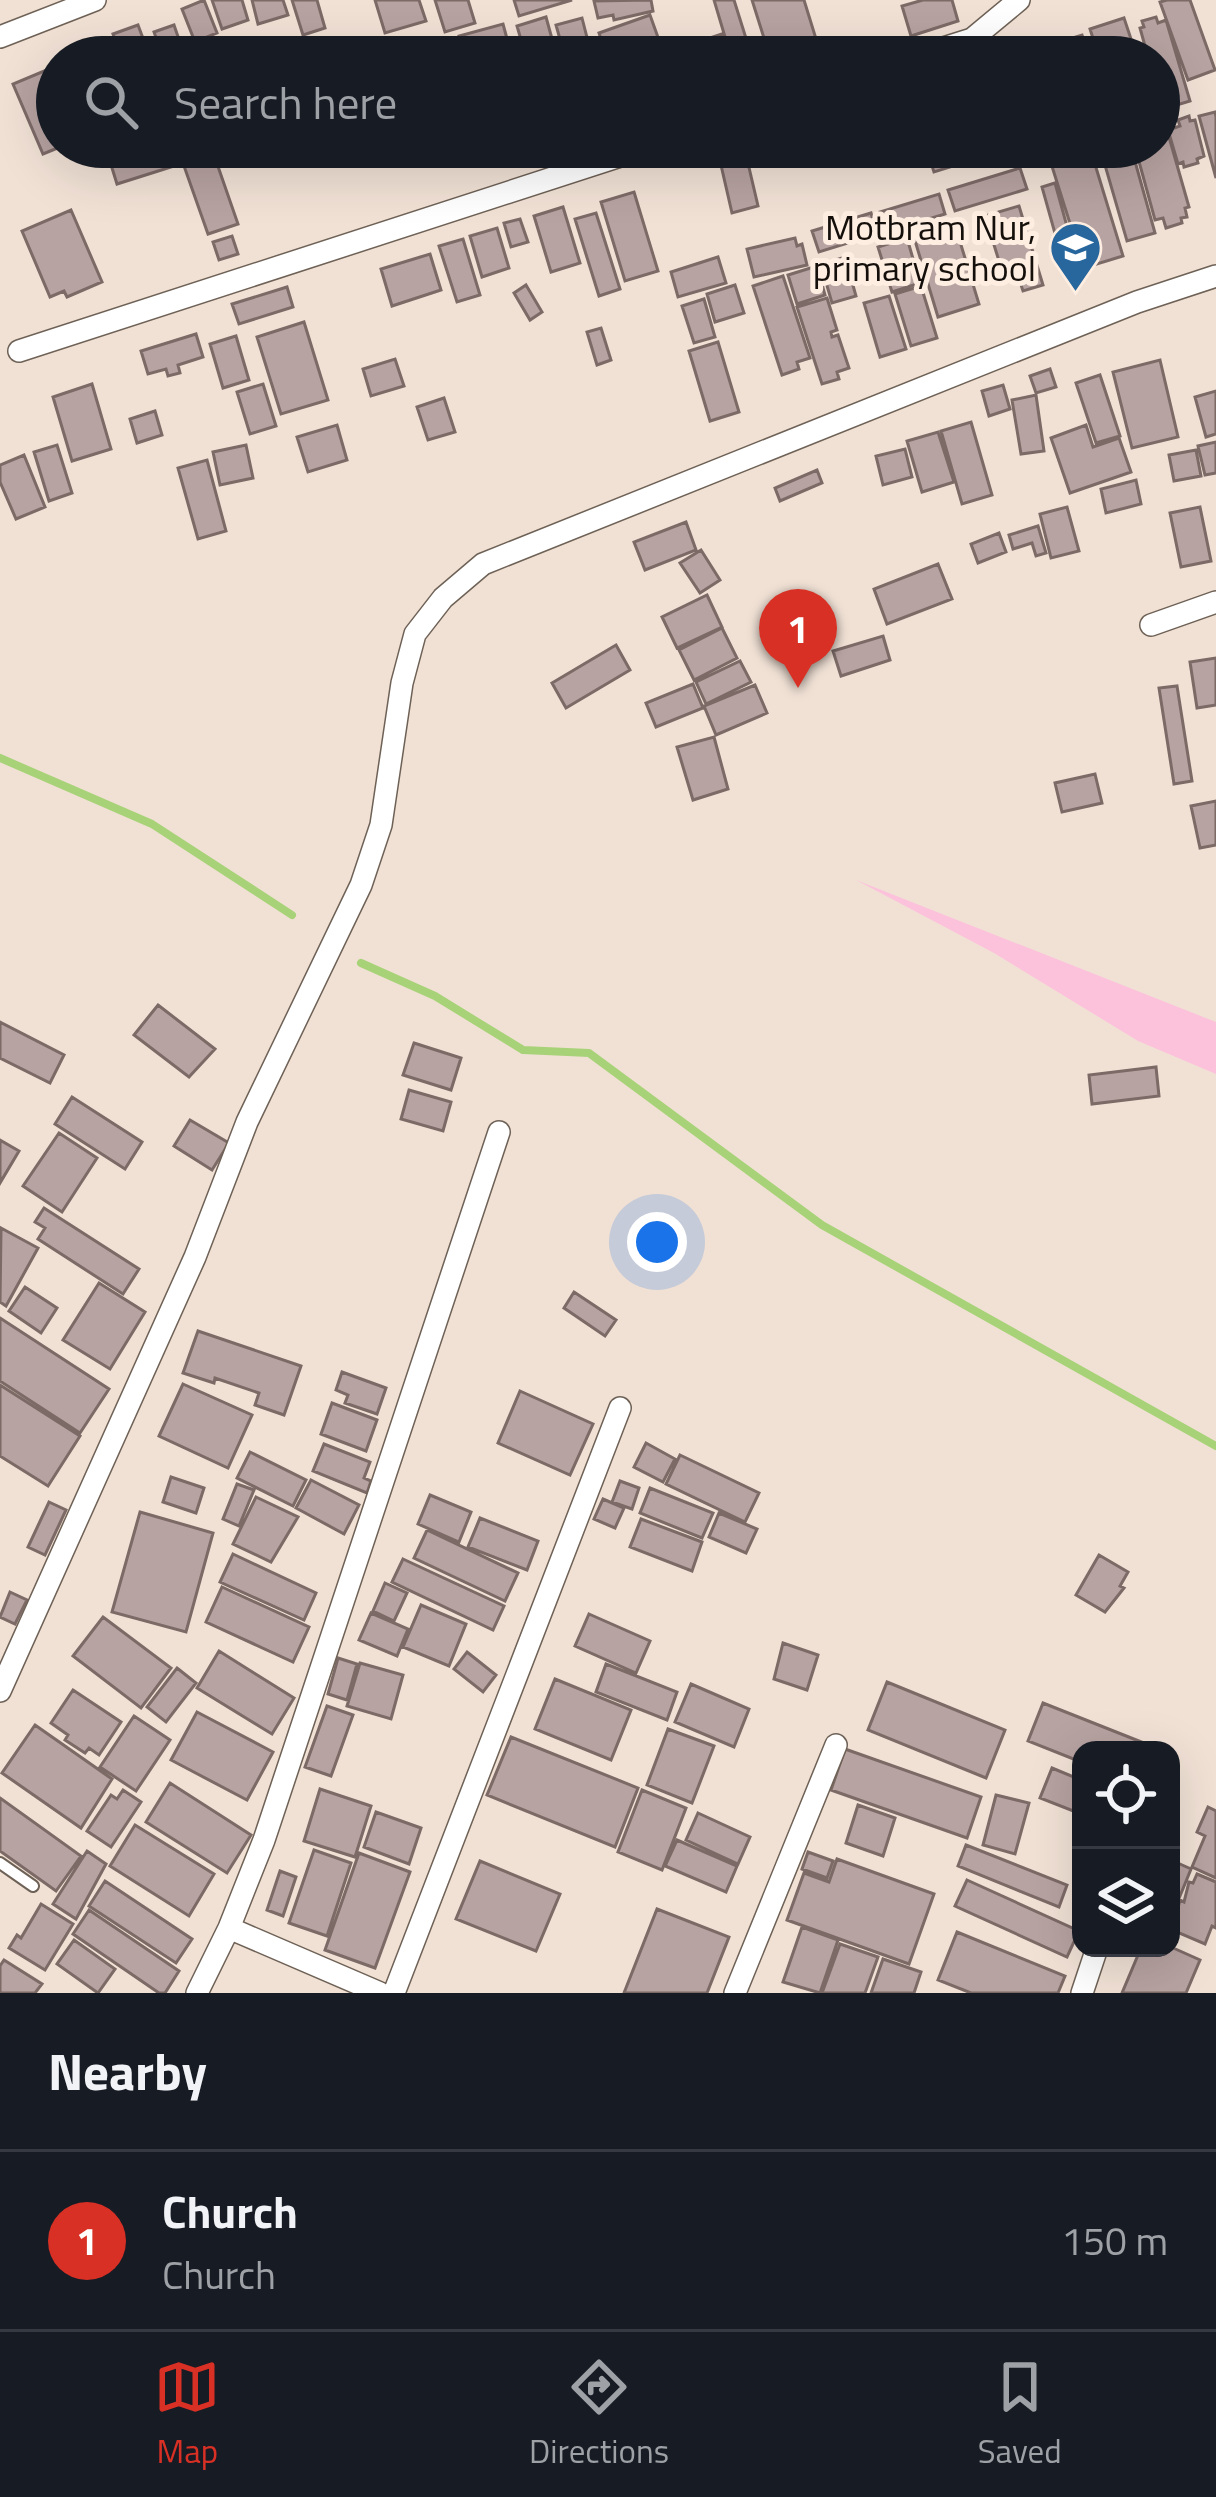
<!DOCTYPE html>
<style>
:root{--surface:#171b24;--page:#242831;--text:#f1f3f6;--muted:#9ea1a6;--line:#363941;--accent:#d93025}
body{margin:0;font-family:"Titillium Web",sans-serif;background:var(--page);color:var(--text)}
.controls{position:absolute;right:36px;bottom:36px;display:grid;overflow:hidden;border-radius:24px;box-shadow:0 12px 48px #0002}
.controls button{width:108px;height:108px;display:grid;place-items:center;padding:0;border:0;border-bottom:3px solid var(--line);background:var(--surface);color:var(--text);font:60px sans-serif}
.you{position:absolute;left:657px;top:1242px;width:42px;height:42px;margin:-30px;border:9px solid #fff;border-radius:50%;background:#1a73e8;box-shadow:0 0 0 18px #1a73e833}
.badge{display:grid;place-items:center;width:78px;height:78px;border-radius:50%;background:var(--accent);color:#fff;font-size:39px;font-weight:700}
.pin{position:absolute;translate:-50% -99px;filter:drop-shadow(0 3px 6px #0008)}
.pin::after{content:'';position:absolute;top:63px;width:42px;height:36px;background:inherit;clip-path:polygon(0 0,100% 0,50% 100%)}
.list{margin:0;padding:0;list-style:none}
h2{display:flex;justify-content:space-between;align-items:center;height:156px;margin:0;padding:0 48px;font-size:51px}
h2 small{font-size:39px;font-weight:400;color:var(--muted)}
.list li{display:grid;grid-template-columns:78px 1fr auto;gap:36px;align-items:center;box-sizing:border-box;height:180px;padding:0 48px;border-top:3px solid var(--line)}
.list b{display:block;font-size:45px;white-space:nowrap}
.list p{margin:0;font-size:39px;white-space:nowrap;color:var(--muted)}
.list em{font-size:39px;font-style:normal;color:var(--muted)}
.icon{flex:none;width:66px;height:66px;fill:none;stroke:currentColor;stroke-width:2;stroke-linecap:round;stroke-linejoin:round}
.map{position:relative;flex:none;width:1216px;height:1993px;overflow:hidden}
.search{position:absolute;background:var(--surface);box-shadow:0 12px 48px #0002;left:36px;right:36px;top:36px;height:132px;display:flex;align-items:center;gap:30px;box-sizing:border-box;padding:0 42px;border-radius:66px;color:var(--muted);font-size:45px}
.sheet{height:336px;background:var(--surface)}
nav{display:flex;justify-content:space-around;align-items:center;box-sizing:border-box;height:168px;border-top:3px solid var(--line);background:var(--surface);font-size:33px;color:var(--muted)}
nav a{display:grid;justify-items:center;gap:6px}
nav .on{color:var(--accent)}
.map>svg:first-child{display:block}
.green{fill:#fcc2db}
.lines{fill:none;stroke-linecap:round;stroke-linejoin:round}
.stream{stroke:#a8d278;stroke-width:8}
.building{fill:#b7a3a1;stroke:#7c6a67;stroke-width:3}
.lane-casing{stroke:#6e6156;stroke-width:14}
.street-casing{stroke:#6e6156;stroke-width:24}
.lane{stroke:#fff;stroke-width:10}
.street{stroke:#fff;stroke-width:21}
.labels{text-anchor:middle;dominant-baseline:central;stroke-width:10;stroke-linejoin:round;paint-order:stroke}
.poi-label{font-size:36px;fill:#140f0b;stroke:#feeee2;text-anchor:end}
</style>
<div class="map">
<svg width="1216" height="1993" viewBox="0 0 1216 1993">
<rect width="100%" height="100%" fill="#f1e1d5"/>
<path class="green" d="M856,880L1216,1022V1074L1138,1041L994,953Z"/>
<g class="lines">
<path class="stream" d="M0,758L152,824L292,915
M361,963L435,996L523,1050L589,1053L822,1225L1216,1446"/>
</g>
<path class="building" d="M204,0L217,33L195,42L182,9Z
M212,0H242L248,20L222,29Z
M252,0H283L288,15L258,24Z
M292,0H317L325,28L303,35Z
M375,0H419L426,21L385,33Z
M435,0H468L475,23L445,32Z
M514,0H572L519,16Z
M651,0L653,11L614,20L613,15L598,18L594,1Z
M714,0H734L750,51L731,57Z
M752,0H804L821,55L770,57Z
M923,0H952L958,21L911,36L902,6Z
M1167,0H1190L1215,70L1188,80L1160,2Z
M650,15L665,57H607L599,33Z
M546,17L557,57H526L517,26Z
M1156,17L1158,23L1166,20L1190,101L1164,109L1159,93V72L1163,71L1159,57H1148L1140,28L1144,27L1142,21Z
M582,18L592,57H565L556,25Z
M1124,18L1137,57H1099L1090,29Z
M503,24L509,46L465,57L459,36Z
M138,25L150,57H121L113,34Z
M174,25L185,57H163L154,32Z
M722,34L729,57H684L707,48L704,40Z
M1082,35L1089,57H1061L1056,43Z
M49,69L57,87V147H60L43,154L13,84Z
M1215,112L1216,117V178L1199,116Z
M1189,116L1190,121L1195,120L1204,156L1197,159L1198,163L1184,167L1183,162L1178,164L1168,130L1180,126L1178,120Z
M1167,130L1189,207L1185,208L1187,217L1181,218L1182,223L1166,228L1163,218L1155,220L1135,147H1159V133Z
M134,147H165L171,167L117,184L108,155Z
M940,147H962L966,162L934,172L927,151Z
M991,147H1025L1027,153L996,163Z
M1131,147L1155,233L1127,241L1100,148Z
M1090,148L1123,256L1084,268L1050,160Z
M214,155L238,224L208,234L184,166Z
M747,159L758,206L732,213L721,165Z
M1020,168L1027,189L955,211L948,190Z
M1055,183L1076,259L1063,262L1042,187Z
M634,192L658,271L625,281L601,202Z
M939,194L945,214L886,232L880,212Z
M1019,206L1043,285L1023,291L1017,273L1004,277L985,216Z
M563,207L580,263L551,272L534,216Z
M71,210L102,282L67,297L64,291L50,297L22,231Z
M596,213L620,289L599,296L575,219Z
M871,213L877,234L819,252L812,231Z
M520,219L528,242L511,247L504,223Z
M954,222L979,304L938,317L913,234Z
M497,228L509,268L482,277L470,236Z
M232,236L238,254L219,260L213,242Z
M795,238L797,246L802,244L807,265L754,277L747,249Z
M907,238L920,283L892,292L878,247Z
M463,239L480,295L457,302L439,246Z
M430,254L441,290L392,306L381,269Z
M718,257L726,283L678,297L671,272Z
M845,257L856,296L832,303L821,265Z
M817,266L825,295L797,304L788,275Z
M783,276L810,358L797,362L799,369L782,375L753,286Z
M526,285L542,312L530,320L514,293Z
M735,285L744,313L715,322L707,294Z
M921,286L937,338L911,346L895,294Z
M287,287L293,307L239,324L232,304Z
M889,296L906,349L880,357L864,303Z
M827,298L837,330L831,332L832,337L838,335L849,368L837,372L839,379L822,384L797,307Z
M704,299L715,337L694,343L682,306Z
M304,322L328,400L281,414L257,337Z
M601,328L611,360L597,365L587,332Z
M196,334L203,357L178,365L180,373L168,376L166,369L148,374L141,351Z
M236,336L249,380L223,388L210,344Z
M718,342L739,412L710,421L689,351Z
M395,359L404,386L371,396L363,369Z
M1160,360L1178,437L1132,448L1113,372Z
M1050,369L1056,387L1036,393L1030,376Z
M1100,375L1120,436L1096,443L1076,383Z
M92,384L111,449L72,461L53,397Z
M263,384L276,426L250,434L237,392Z
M1003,385L1010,409L989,416L982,391Z
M1216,391V434L1206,437L1195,397Z
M1036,395L1044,451L1021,454L1012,400Z
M444,398L455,432L428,440L417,407Z
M155,411L162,435L137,443L130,419Z
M971,422L992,495L962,504L941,431Z
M337,425L347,460L308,472L297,437Z
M1086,425L1093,447L1119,438L1131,472L1070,493L1051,438Z
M938,432L954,482L922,492L907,441Z
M1216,442V473L1205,475L1198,446Z
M57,445L72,493L49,501L34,452Z
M246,445L253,478L220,485L213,452Z
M905,449L912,477L883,485L876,456Z
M1196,450L1201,476L1174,481L1169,455Z
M24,455L45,507L16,519L0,482V465Z
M207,460L226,531L198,539L178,468Z
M817,470L822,483L780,501L775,488Z
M1136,480L1141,504L1106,513L1101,489Z
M1067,507L1079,551L1051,558L1040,514Z
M1200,507L1211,561L1181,567L1170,513Z
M686,522L696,550L645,570L634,542Z
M1038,526L1046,553L1036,556L1032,543L1013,549L1009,535Z
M999,533L1006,552L978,563L971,544Z
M701,550L720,580L700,593L680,563Z
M938,564L952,599L887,624L874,589Z
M707,595L722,627L677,648L662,617Z
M722,628L737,658L694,680L679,650Z
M883,636L890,660L841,676L833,651Z
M616,645L630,670L566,708L552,683Z
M1216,658V705L1197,708L1190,662Z
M740,661L751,682L706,704L696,682Z
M693,684L703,708L656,727L646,703Z
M755,685L767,713L716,735L704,706Z
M1177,686L1192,781L1174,784L1159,688Z
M714,737L728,789L693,800L677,747Z
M1095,774L1102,803L1062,812L1055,783Z
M1216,801V845L1200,848L1191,806Z
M158,1005L215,1049L189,1077L134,1035Z
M0,1022L64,1055L50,1083L0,1058Z
M414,1043L461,1058L451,1090L403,1075Z
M1156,1067L1159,1096L1092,1104L1089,1075Z
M409,1090L451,1102L443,1131L401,1119Z
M72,1097L142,1142L125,1169L55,1124Z
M190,1120L229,1143L212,1170L174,1146Z
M59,1133L97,1158L62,1212L23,1186Z
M0,1140L19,1151L0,1183Z
M44,1208L139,1269L123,1294L38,1239L45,1228L35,1222Z
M1,1228L38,1248L6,1306L0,1302Z
M99,1283L145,1312L110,1369L63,1340Z
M25,1287L57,1308L41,1333L9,1311Z
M574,1292L616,1320L605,1336L564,1308Z
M0,1318L109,1389L80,1433L0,1381Z
M198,1331L301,1366L284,1415L255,1405L259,1393L215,1378L214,1383L183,1373Z
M342,1372L386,1388L377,1414L345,1403L348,1395L336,1390Z
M183,1384L252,1415L228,1468L159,1436Z
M0,1385L80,1436L48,1486L0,1456Z
M520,1391L593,1424L570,1475L498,1443Z
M332,1403L377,1420L366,1451L321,1434Z
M646,1443L675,1459L663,1482L634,1467Z
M324,1444L370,1462L364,1478L371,1481L367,1493L313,1471Z
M250,1452L306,1480L293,1506L237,1478Z
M680,1455L759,1493L745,1522L666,1484Z
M171,1477L204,1488L196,1513L163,1502Z
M311,1480L359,1505L344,1534L296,1508Z
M620,1481L639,1488L632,1509L612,1502Z
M237,1484L254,1490L239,1526L223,1519Z
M650,1488L713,1513L702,1538L640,1513Z
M430,1495L471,1512L459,1542L418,1524Z
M256,1497L298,1517L271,1562L233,1544Z
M603,1499L624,1508L615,1528L594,1519Z
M49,1502L66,1510L45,1555L28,1547Z
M140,1512L213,1533L186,1632L112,1612Z
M719,1513L757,1529L746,1553L709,1537Z
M480,1518L538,1541L527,1570L468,1547Z
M641,1519L702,1542L692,1571L630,1547Z
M427,1530L518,1573L505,1601L414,1558Z
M233,1554L316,1593L304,1620L220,1582Z
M1099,1555L1128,1572L1120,1586L1124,1588L1105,1612L1076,1595Z
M403,1559L504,1606L493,1630L392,1582Z
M385,1583L407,1593L394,1621L373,1611Z
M222,1587L309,1627L293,1662L206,1622Z
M10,1592L27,1600L15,1624L0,1617Z
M421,1605L466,1624L449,1666L403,1647Z
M371,1613L408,1629L397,1656L359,1640Z
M589,1614L650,1641L636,1673L575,1646Z
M103,1617L171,1668L141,1708L73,1656Z
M783,1643L818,1655L807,1690L774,1679Z
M219,1651L294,1698L272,1734L197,1688Z
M467,1652L496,1675L483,1692L454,1669Z
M338,1658L357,1664L347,1700L328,1694Z
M360,1663L403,1675L391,1719L347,1706Z
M606,1664L677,1692L667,1720L596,1692Z
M177,1668L196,1683L166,1722L147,1707Z
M555,1679L631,1710L611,1760L535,1729Z
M887,1682L1005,1730L986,1778L868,1730Z
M691,1684L749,1709L734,1747L675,1722Z
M73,1690L121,1722L99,1755L89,1748L85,1753L65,1740L68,1735L51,1723Z
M1043,1703L1149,1745L1148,1750H1081V1762L1028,1741Z
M327,1706L353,1715L331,1776L305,1767Z
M197,1712L273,1752L247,1800L171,1760Z
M134,1716L170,1740L136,1791L100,1767Z
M35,1725L112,1779L81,1828L2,1773Z
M668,1729L714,1746L692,1803L647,1785Z
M511,1737L638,1788L615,1847L487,1795Z
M845,1749L981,1797L967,1838L831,1790Z
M1052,1768L1081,1780V1814L1040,1798Z
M170,1783L251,1835L227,1873L146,1822Z
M320,1789L371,1806L355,1857L304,1841Z
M123,1790L141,1802L111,1847L87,1831L111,1795L117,1799Z
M642,1790L686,1808L662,1870L618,1852Z
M996,1795L1029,1803L1015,1854L983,1845Z
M0,1798L81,1856L56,1891L0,1851Z
M858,1805L895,1818L883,1856L846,1843Z
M1208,1807L1216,1811V1878L1192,1867L1205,1836L1197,1832Z
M376,1812L421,1828L409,1864L364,1847Z
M698,1813L750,1837L738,1864L686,1840Z
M135,1825L214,1874L189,1916L110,1866Z
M677,1840L737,1866L726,1892L665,1866Z
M966,1845L1067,1885L1059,1907L958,1866Z
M314,1850L351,1863L327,1936L289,1923Z
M87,1851L106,1864L76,1919L53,1904Z
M808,1852L833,1861L827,1878L802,1869Z
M359,1853L410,1872L375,1968L325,1950Z
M837,1859L934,1894L909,1964L787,1920L804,1873L829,1882Z
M1171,1860L1191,1869L1171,1918Z
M480,1861L560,1894L536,1951L456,1919Z
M280,1871L296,1877L283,1916L267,1910Z
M1197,1874L1216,1882V1928L1212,1926L1205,1944L1172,1930L1180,1900L1184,1902L1189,1882L1193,1883Z
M967,1880L1079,1931L1067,1957L955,1906Z
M105,1881L192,1939L176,1963L89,1906Z
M41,1904L73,1924L45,1970L9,1948L17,1935L21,1938Z
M657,1909L729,1937L707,1993H624Z
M89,1910L179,1971L165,1993H159L73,1934Z
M802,1927L838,1940L820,1993L783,1982Z
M957,1932L1065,1976L1058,1993H971L938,1980Z
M74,1940L115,1969L98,1993L57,1964Z
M840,1944L878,1957L865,1993H822Z
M1171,1947L1200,1960L1186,1993H1122L1141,1948Z
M883,1959L921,1972L914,1993H871Z
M4,1960L42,1984L35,1993H0V1966Z"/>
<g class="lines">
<defs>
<path id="lane" d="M0,1863L33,1886"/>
<path id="street" d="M0,37L95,0
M915,57L972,39L1019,0
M19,351L648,147
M1151,625L1216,602
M0,1691L195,1257L247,1122L361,885L381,825L402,683L415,634L443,598L483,564L1137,302L1216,276
M229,1928L380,1993
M197,1993L229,1928L264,1840L499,1132
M394,1993L620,1408
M735,1993L836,1745
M1082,1993L1097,1948"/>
</defs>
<use href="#lane" class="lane-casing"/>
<use href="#street" class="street-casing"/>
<use href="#lane" class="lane"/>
<use href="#street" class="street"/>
</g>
<defs>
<symbol id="school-pin" viewBox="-11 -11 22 30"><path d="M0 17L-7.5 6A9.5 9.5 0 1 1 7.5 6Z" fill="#28679d" stroke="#feeee2"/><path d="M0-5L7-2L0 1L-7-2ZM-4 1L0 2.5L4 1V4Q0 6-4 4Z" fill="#fff"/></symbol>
</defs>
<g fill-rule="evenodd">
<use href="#school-pin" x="1046" y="218" width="59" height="81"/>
</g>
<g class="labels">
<g class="poi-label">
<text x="1036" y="226">Motbram Nur,<tspan x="1036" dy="41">primary school</tspan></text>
</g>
</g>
</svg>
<div class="controls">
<button><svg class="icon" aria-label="locate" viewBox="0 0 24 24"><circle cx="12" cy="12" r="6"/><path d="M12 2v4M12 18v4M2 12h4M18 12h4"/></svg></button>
<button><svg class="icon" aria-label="layers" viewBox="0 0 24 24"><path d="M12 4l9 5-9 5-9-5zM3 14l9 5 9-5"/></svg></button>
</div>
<div class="you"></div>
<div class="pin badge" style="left:798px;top:688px">1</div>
<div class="search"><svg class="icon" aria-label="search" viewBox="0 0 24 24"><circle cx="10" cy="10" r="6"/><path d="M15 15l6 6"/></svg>Search here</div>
</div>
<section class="sheet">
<h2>Nearby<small></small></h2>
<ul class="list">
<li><span class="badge">1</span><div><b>Church</b><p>Church</p></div><em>150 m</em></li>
</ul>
</section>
<nav>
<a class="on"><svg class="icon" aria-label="map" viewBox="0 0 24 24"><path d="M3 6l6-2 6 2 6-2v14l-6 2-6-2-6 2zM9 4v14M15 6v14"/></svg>Map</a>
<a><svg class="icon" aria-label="directions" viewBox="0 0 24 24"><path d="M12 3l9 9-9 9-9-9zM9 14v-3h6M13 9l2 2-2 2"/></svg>Directions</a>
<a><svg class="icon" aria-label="saved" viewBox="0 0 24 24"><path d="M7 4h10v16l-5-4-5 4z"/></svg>Saved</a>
</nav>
